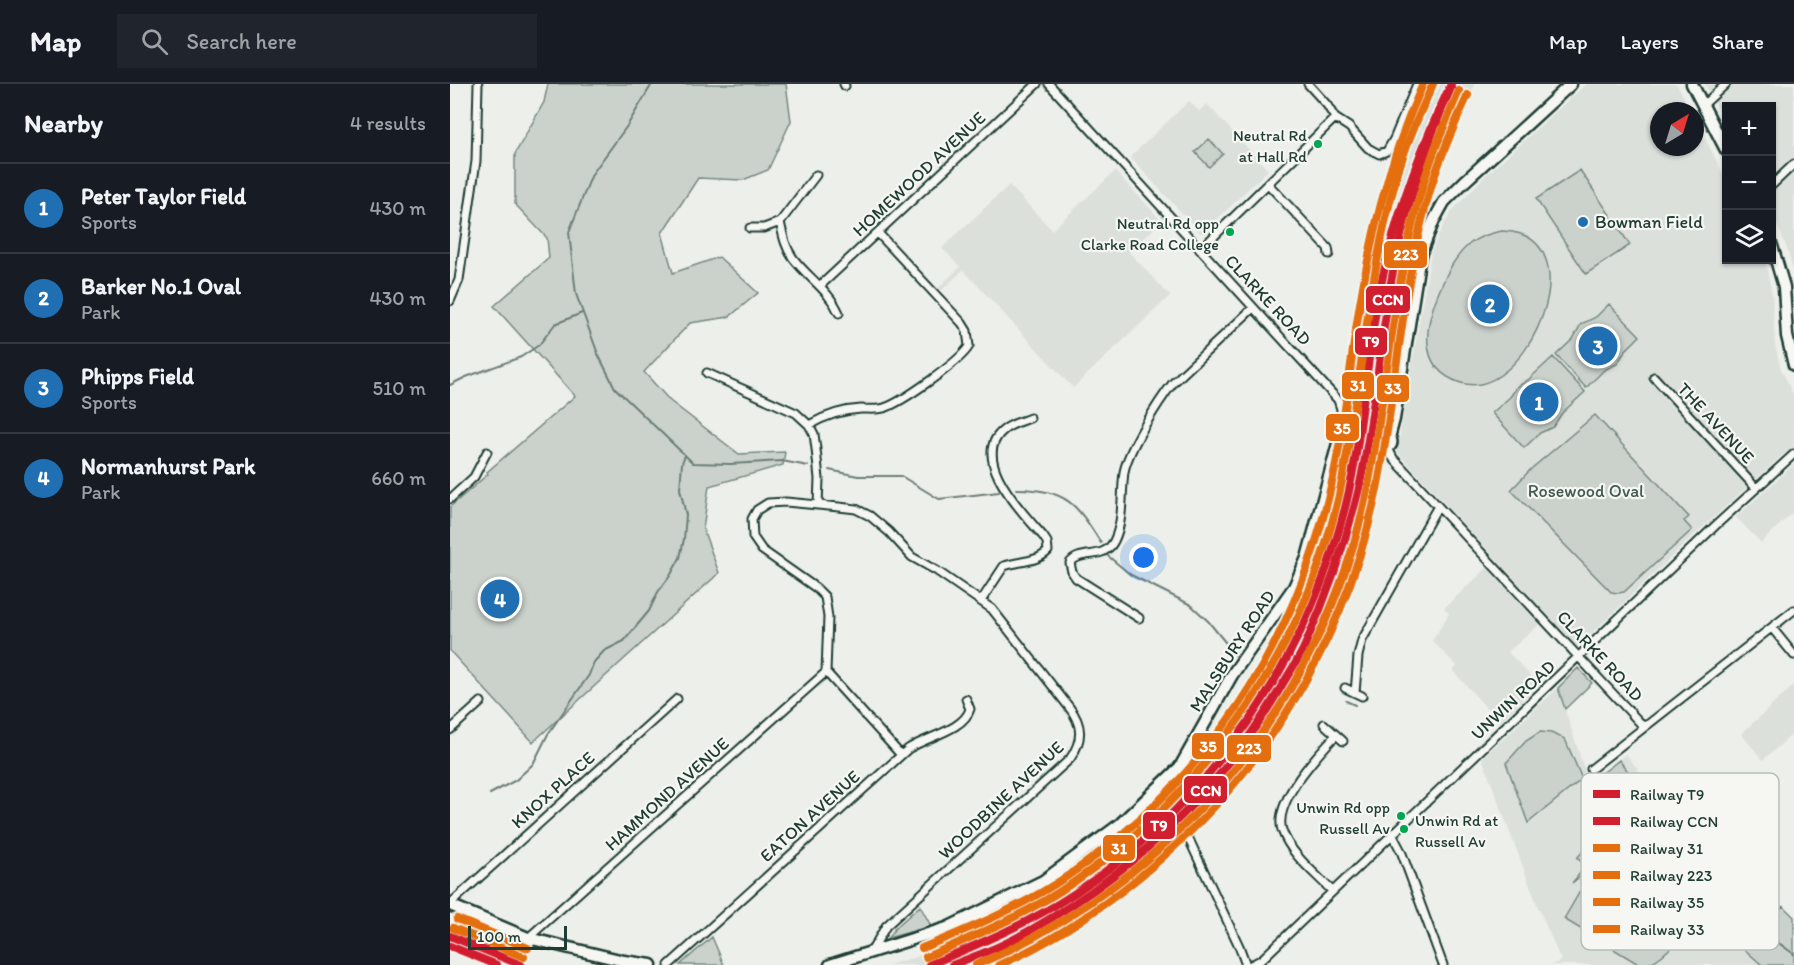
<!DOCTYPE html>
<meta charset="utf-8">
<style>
:root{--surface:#171b24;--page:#20242c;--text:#f1f3f6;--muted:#9ea1a6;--line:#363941;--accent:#1f6fb2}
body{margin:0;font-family:Itim,sans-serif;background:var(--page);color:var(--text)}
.controls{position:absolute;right:18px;top:18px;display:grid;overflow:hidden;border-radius:0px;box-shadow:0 2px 4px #0004}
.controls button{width:54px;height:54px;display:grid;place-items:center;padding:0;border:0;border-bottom:2px solid var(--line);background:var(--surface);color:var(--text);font:30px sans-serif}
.compass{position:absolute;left:1200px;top:18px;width:54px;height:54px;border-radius:50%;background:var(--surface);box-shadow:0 2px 4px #0004;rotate:38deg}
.scale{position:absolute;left:18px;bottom:15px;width:99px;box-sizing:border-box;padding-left:6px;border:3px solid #1f3d34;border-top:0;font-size:16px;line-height:21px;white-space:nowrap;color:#1f3d34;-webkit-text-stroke:4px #f6f6f2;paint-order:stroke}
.you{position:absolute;left:694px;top:474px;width:21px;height:21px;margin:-15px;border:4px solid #fff;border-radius:50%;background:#1a73e8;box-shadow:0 0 0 9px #1a73e833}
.badge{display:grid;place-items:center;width:39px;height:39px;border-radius:50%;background:var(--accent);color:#fff;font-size:20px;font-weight:700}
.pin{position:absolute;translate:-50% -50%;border:3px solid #fff;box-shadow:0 2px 6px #0006}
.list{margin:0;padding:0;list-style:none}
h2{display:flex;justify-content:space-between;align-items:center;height:78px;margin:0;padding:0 24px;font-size:26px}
h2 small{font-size:20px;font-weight:400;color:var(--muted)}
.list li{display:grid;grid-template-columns:39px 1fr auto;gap:18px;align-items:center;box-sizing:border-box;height:90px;padding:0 24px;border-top:2px solid var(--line)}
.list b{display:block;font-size:22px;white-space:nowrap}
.list p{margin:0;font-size:20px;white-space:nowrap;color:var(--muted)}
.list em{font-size:20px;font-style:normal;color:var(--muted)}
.icon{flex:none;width:33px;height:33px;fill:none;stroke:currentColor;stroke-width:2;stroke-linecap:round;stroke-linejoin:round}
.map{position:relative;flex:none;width:1344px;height:881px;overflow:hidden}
header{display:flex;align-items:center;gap:36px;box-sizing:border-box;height:84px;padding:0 30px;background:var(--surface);border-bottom:2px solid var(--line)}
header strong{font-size:28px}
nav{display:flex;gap:33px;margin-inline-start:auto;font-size:21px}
.search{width:420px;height:54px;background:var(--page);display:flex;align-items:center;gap:15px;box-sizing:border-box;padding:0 21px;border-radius:0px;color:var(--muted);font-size:22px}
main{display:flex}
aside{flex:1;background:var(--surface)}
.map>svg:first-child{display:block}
.built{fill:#dce0db}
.green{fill:#cbd2cc;stroke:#758880;stroke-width:1.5}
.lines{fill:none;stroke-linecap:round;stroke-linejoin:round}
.stream{stroke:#6c7e77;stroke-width:2}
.street-casing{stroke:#1f3d34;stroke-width:11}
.secondary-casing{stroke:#1f3d34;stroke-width:15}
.primary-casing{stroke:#1f3d34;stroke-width:15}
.street{stroke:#f6f6f2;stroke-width:7}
.secondary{stroke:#f6f6f2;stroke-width:10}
.primary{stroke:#f6f6f2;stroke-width:10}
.rail-1-casing{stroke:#f6f6f2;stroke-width:12}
.rail-2-casing{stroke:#f6f6f2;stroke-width:12}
.rail-3-casing{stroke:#f6f6f2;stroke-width:12}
.rail-4-casing{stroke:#f6f6f2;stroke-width:12}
.rail-5-casing{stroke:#f6f6f2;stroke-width:12}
.rail-6-casing{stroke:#f6f6f2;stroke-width:12}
.rail-1{stroke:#d11f2f;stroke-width:8}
.rail-2{stroke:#d11f2f;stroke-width:8}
.rail-3{stroke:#e56e0f;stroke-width:8}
.rail-4{stroke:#e56e0f;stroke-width:8}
.rail-5{stroke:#e56e0f;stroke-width:8}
.rail-6{stroke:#e56e0f;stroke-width:8}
.bus-dot{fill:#00a651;stroke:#f6f6f2;stroke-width:2}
.poi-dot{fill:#1f6fb2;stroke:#f6f6f2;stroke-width:2}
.labels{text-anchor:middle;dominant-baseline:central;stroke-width:4.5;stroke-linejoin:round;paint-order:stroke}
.bus-label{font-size:16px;fill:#1f3d34;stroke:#f6f6f2;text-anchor:end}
.street-label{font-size:18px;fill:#1f3d34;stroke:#f6f6f2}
.poi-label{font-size:18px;fill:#1f3d34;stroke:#f6f6f2;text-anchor:start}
.park-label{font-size:18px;fill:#415b52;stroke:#f6f6f2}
.key{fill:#f6f6f2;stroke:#b6beb9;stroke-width:1.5}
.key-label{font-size:16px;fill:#1f3d34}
.line-badge{stroke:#f6f6f2;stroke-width:2}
.badge-label{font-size:16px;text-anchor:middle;font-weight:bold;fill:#fff}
</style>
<header>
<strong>Map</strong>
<div class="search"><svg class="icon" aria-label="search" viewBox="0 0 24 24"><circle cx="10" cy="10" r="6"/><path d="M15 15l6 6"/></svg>Search here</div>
<nav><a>Map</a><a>Layers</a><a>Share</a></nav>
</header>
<main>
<aside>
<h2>Nearby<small>4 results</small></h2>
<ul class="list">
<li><span class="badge">1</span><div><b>Peter Taylor Field</b><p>Sports</p></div><em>430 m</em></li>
<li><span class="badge">2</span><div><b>Barker No.1 Oval</b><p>Park</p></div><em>430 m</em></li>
<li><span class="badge">3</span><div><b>Phipps Field</b><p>Sports</p></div><em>510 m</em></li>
<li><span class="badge">4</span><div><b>Normanhurst Park</b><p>Park</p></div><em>660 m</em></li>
</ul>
</aside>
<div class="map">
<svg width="1344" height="881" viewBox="0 0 1344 881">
<rect width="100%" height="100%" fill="#edefea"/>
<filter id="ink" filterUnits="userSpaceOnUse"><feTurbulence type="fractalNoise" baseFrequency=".0167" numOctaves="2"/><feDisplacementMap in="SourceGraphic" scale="12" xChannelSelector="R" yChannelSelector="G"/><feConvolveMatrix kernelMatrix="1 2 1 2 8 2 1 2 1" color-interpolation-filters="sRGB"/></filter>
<g filter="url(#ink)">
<path class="built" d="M991,0H1025L1007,36L957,167L954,199L932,342L929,348L924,350L919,360L929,367L916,433L895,502L862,595L832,630L800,684L743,742L684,792L644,822L613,843L562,870L534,881H438L490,866L535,848L632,797L690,748L757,687L799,625L864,495L883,444L900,365L904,312L926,199L944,121L958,66Z
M1136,0H1227L1241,27H1209V63H1245V35L1276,95V176H1315L1322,210L1325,260L1331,285L1344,312V378L1335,369L1241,454L1129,562H1126L947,368L981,168L993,142L1003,126L1036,91Z
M1255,0H1344V191L1338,167L1322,129V22H1276V41Z
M739,17L749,27L757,20L818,86L753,149H750L680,73Z
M665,87L712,137L679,168L720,212L623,304L513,186L491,207L488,204L510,183L492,164L559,101L602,146Z
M1344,380V427L1311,459L1286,433Z
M1038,483L1090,540L1058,568L1089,601L1049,638L1003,587L1007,582L982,557L999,530L994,524Z
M1344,601V649L1313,676L1291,650Z
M1108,604L1137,693L1140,696L1176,670L1207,710L1212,707L1217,712L1243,690L1299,735L1274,791L1344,881H1101L1111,877L1088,823L1032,674Z"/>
<path class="green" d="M98,0H336L341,37L318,86L293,96L248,94L212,149L223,189L269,173L308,209L279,233L240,239L194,288L220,317L289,370L335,368L333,381L259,402L253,445L269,489L83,658L0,567V423L38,390L37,388L125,312L44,222L99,174L97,154L65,120V70L94,18Z
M759,55L773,70L759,83L745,68Z
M1130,86L1180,161L1136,190L1086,115Z
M1052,147C1148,149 1078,319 1011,299C964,284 976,237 991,203C998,186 1007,169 1022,158C1031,152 1041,149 1052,147Z
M1159,220L1190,252L1176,266L1167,280L1154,286L1136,304L1106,271L1123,255L1131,240L1146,233Z
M1103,273L1135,308L1112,329L1103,343L1090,349L1074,364L1042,329L1060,313L1067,303L1078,296Z
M1145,331L1239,433L1234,437L1242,446L1174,508L1168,509L1161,508L1061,406L1081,385Z
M1128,584L1142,599L1115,625L1108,604Z
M1090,648L1101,649L1115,655L1132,695L1078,739L1056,679L1076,657Z
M1169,676L1199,714L1175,733L1145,695Z
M1167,737L1188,738L1220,777L1236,776L1252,789L1272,788L1258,767L1261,763L1265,765L1267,764L1276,771L1285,759L1284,756L1290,747L1298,754L1296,766L1289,773L1313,802L1311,805L1329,826L1333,822L1344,833V881H1312L1174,759L1164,767L1176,766L1187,773L1237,824L1239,844C1226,857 1209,881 1190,881L1114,835L1144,783L1122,799L1136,782L1127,774L1145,754Z
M470,822L481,842L438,854L445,844Z
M262,853L274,881H230Z"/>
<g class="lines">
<path class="stream" d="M202,0L177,42L142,90L119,148L126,210L148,270L165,304L243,379L280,380L332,377L358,382
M0,301L16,293L71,273L89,261L105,240L132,229
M379,386L408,392H451L489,415L549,408
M567,405C617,406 626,419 651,459
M658,472L681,491L741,521L758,537L788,574
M896,617L905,621
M40,710L66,696L83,680L98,650L139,591L144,578L154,567L174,557L199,527L208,508L220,492L230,474L234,455L236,431L230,405L232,379L235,371
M1186,758L1242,805L1276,821L1344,870"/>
<defs>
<path id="street" d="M394,0L395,2
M599,0L888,316L891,325L890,352
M858,0L877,21L885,34L899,43L918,64L929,70L937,67L944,55L967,0
M1253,21L1276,0
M366,91L330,138C333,151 335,163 343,174C358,194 379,206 389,229
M818,100L878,164L879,170
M1322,101L1344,80
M300,144H314L330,138
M750,166L885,34
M371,201L587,0
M0,217L9,196L26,77L28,0
M257,289L346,329L359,341L364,350L366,365L369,395L368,421
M1204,293L1306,404
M359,341C376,331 392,326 411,325C419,325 427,326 434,324C451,319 511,277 519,262L517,247L512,239L428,149
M938,364L943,374L1194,643
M0,415L24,393L37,368
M531,517L554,482C569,477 588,478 598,467L597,458L593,452C573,429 514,370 558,343C564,339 573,337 580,334
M689,534L626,494L622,488L620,479C630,465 654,477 664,457C674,437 671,410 674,388C678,366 708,318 723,299L803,224
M1322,544L1344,571
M376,588L378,533L375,513L366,504L312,466L303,453L302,435L307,426L318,419L336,418L389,423L406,425L420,432L439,448L462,473L487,487L542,525L619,623C633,641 633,656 620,675L436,842L421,868
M376,588L451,671
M895,604L912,612
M905,609L908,572L912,556L988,422
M874,640L893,657
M0,646L31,618
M1141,685L1344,526
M942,750L951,767L993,881
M737,751L789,862L796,881
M882,807C865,789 840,770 832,746C823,718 868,670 886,651
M0,820L227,615
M78,854L376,588
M219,881L458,665C476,653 514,646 520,625L516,615
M801,881L811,876L1265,442L1344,370"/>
<path id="secondary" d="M930.5 358a5.5 5.5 0 1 1 11 0a5.5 5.5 0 1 1-11 0Z
M939,354L944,335L970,171L984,136L994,118L1014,98L1121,0
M0,821L78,854L174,877L201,881
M380,881L497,844L593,797L669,741L730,683L782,591L844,503L857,474L890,352L931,358"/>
<path id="primary" d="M1242,0L1276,66
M1322,162L1334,203L1337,252L1344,281"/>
</defs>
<use href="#street" class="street-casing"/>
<use href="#secondary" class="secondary-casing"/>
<use href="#primary" class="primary-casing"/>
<use href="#street" class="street"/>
<use href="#secondary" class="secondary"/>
<use href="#primary" class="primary"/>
<defs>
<path id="rail-1" d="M0,852L71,881
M479,881C529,860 580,839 625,809C761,718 857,578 896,420C912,355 915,287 927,221C941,144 967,71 1001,0"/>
<path id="rail-2" d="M0,862L47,881
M502,881C522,873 543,866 562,856C673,798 768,711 831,603C839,589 849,575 855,561C878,510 896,458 909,404C924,336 929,266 941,198C954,129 973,67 1001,4"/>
<path id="rail-3" d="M3,844L74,873
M476,873C527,851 578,830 624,798C761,704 859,560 892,397C912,296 918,194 946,95C955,62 969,31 983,0"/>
<path id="rail-4" d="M526,881C725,797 876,615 918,402C938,302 943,199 973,101C982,68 996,38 1009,7"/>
<path id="rail-5" d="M7,835L78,864
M472,864C523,843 574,822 619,791C758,695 845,562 882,398C894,348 898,296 906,245C919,159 937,80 973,0"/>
<path id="rail-6" d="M549,881C593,862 635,835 673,806C804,705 893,568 927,405C947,305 951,201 981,103C991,71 1004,41 1018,11"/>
</defs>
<use href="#rail-1" class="rail-1-casing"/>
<use href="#rail-2" class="rail-2-casing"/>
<use href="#rail-3" class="rail-3-casing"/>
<use href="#rail-4" class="rail-4-casing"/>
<use href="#rail-5" class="rail-5-casing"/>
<use href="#rail-6" class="rail-6-casing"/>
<use href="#rail-1" class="rail-1"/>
<use href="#rail-2" class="rail-2"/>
<use href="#rail-3" class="rail-3"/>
<use href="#rail-4" class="rail-4"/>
<use href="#rail-5" class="rail-5"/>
<use href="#rail-6" class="rail-6"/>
</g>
</g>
<g class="bus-dot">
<circle cx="868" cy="60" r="5"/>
<circle cx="780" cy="148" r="5"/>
<circle cx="951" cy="732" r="5"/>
<circle cx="954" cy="745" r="5"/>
</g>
<circle class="poi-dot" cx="1133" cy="138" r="6"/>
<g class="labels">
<g class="bus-label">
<text x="857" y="51">Neutral Rd<tspan x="857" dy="21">at Hall Rd</tspan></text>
<text x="769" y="139">Neutral Rd opp<tspan x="769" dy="21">Clarke Road College</tspan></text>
<text x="940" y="723">Unwin Rd opp<tspan x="940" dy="21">Russell Av</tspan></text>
<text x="965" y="736" text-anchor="start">Unwin Rd at<tspan x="965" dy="21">Russell Av</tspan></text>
</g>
<g class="street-label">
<text transform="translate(469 90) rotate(-43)">HOMEWOOD AVENUE</text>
<text transform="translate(818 216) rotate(47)">CLARKE ROAD</text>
<text transform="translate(1266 339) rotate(47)">THE AVENUE</text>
<text transform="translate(782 567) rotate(-57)">MALSBURY ROAD</text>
<text transform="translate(1150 572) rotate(47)">CLARKE ROAD</text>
<text transform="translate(1063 616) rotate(-43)">UNWIN ROAD</text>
<text transform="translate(103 706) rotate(-42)">KNOX PLACE</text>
<text transform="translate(217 710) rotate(-42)">HAMMOND AVENUE</text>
<text transform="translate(551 716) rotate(-43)">WOODBINE AVENUE</text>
<text transform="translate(360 732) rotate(-42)">EATON AVENUE</text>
</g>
<g class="poi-label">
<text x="1145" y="138">Bowman Field</text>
</g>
<g class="park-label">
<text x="1136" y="407">Rosewood Oval</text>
</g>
</g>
<rect x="1131" y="689" width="198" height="177" rx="9" class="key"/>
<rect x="1143" y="706" width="27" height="8" fill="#d11f2f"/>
<rect x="1143" y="733" width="27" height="8" fill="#d11f2f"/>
<rect x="1143" y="760" width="27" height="8" fill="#e56e0f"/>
<rect x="1143" y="787" width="27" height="8" fill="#e56e0f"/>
<rect x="1143" y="814" width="27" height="8" fill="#e56e0f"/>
<rect x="1143" y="841" width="27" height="8" fill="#e56e0f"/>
<g class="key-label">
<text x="1180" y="716">Railway T9</text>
<text x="1180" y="743">Railway CCN</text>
<text x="1180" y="770">Railway 31</text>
<text x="1180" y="797">Railway 223</text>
<text x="1180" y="824">Railway 35</text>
<text x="1180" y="851">Railway 33</text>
</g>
<g class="line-badge">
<rect x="933" y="156" width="45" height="29" rx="6" fill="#e56e0f"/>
<rect x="915" y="201" width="46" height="29" rx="6" fill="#d11f2f"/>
<rect x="904" y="243" width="34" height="29" rx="6" fill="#d11f2f"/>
<rect x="891" y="287" width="34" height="29" rx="6" fill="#e56e0f"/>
<rect x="926" y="290" width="34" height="29" rx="6" fill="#e56e0f"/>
<rect x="875" y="329" width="35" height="29" rx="6" fill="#e56e0f"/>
<rect x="741" y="648" width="34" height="28" rx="6" fill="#e56e0f"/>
<rect x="776" y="650" width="46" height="29" rx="6" fill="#e56e0f"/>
<rect x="733" y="691" width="45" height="29" rx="6" fill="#d11f2f"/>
<rect x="692" y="727" width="34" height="29" rx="6" fill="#d11f2f"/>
<rect x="652" y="750" width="34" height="28" rx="6" fill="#e56e0f"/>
</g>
<g class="badge-label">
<text x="956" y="176">223</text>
<text x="938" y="221">CCN</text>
<text x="921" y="263">T9</text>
<text x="908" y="307">31</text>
<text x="943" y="310">33</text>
<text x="892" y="350">35</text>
<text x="758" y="668">35</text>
<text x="799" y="670">223</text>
<text x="756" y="712">CCN</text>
<text x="709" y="747">T9</text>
<text x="669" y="770">31</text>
</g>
</svg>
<div class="controls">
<button>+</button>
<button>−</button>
<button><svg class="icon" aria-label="layers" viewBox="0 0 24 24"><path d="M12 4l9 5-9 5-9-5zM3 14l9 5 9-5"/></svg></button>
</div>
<svg class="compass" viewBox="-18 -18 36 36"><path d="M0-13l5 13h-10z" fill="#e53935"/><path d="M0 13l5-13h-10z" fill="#9ea1a6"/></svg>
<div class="scale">100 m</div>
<div class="you"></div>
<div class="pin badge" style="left:1089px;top:318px">1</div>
<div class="pin badge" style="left:1040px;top:220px">2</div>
<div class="pin badge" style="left:1148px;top:262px">3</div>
<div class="pin badge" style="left:50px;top:515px">4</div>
</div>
</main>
